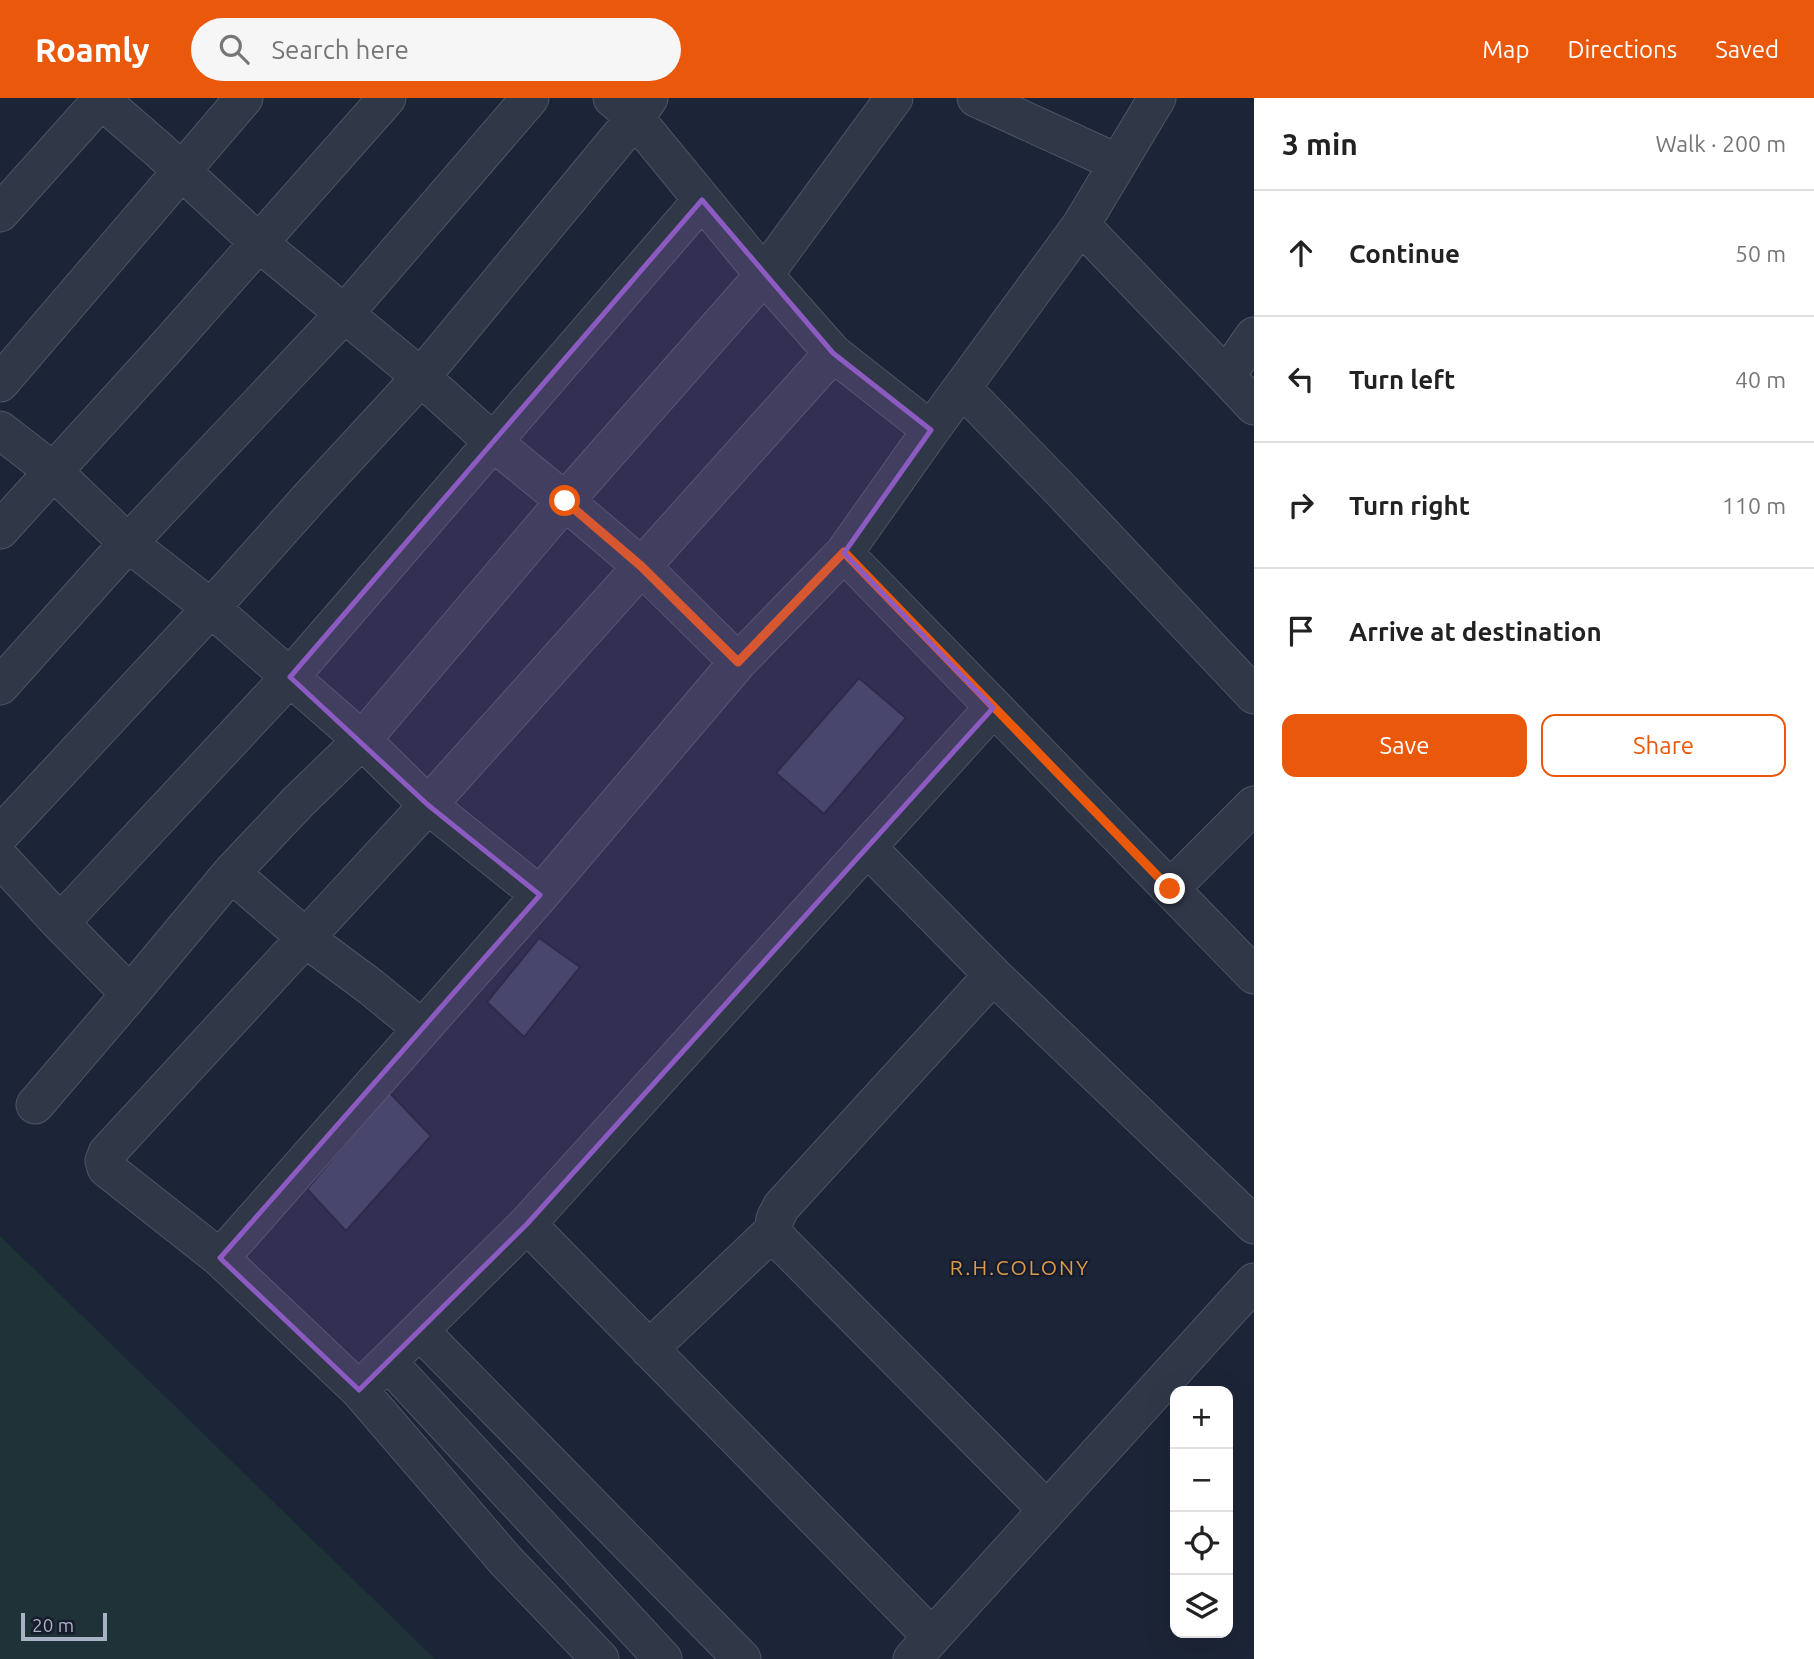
<!DOCTYPE html>
<meta charset="utf-8">
<style>
:root{--surface:#fff;--page:#f6f6f6;--text:#222;--muted:#767676;--line:#e0e0e0;--accent:#ea580c}
body{margin:0;font-family:Ubuntu,sans-serif;background:var(--page);color:var(--text)}
.controls{position:absolute;right:21px;bottom:21px;display:grid;overflow:hidden;border-radius:14px;box-shadow:0 7px 28px #0002}
.controls button{width:63px;height:63px;display:grid;place-items:center;padding:0;border:0;border-bottom:2px solid var(--line);background:var(--surface);color:var(--text);font:35px sans-serif}
.scale{position:absolute;left:21px;bottom:18px;width:86px;box-sizing:border-box;padding-left:7px;border:4px solid #a9b1c5;border-top:0;font-size:19px;line-height:24px;white-space:nowrap;color:#a9b1c5;-webkit-text-stroke:5px #161c2b;paint-order:stroke}
.stop{position:absolute;width:21px;height:21px;margin:-16px;border:5px solid #ea580c;border-radius:50%;background:#fff}
.stop.end{background:#ea580c;border-color:#fff;box-shadow:0 2px 7px #0008}
.list{margin:0;padding:0;list-style:none}
h2{display:flex;justify-content:space-between;align-items:center;height:91px;margin:0;padding:0 28px;font-size:30px}
h2 small{font-size:23px;font-weight:400;color:var(--muted)}
.list li{display:grid;grid-template-columns:46px 1fr auto;gap:21px;align-items:center;box-sizing:border-box;height:126px;padding:0 28px;border-top:2px solid var(--line)}
.list b{display:block;font-size:26px;white-space:nowrap}
.list em{font-size:23px;font-style:normal;color:var(--muted)}
.actions{display:flex;gap:14px;padding:21px 28px}
.actions a{flex:1;padding:16px 0;border:2px solid var(--accent);border-radius:14px;text-align:center;font-size:24px;color:var(--accent)}
.actions .main{background:var(--accent);color:#fff}
.icon{flex:none;width:38px;height:38px;fill:none;stroke:currentColor;stroke-width:2;stroke-linecap:round;stroke-linejoin:round}
.map{position:relative;flex:none;width:1254px;height:1561px;overflow:hidden}
header{display:flex;align-items:center;gap:42px;box-sizing:border-box;height:98px;padding:0 35px;background:var(--accent);color:#fff}
header strong{font-size:33px}
nav{display:flex;gap:38px;margin-inline-start:auto;font-size:24px}
.search{width:490px;height:63px;background:var(--page);display:flex;align-items:center;gap:18px;box-sizing:border-box;padding:0 24px;border-radius:38px;color:var(--muted);font-size:26px}
main{display:flex}
aside{flex:1;background:var(--surface)}
.map>svg:first-child{display:block}
.green{fill:#1e3238}
.building{fill:#384258;stroke:#181e2d;stroke-width:2}
.lines{fill:none;stroke-linecap:round;stroke-linejoin:round}
.minor-casing{stroke:#4d5465;stroke-width:39}
.minor{stroke:#303747;stroke-width:37}
.route{stroke:#ea580c;stroke-width:9}
.marked{fill:#8b5bc1;fill-opacity:0.2;stroke:#8b5bc1;stroke-width:5;stroke-linejoin:round}
.labels{text-anchor:middle;dominant-baseline:central;stroke-width:5;stroke-linejoin:round;paint-order:stroke}
.neighbourhood-label{font-size:21px;letter-spacing:2px;fill:#de9b4b;stroke:#161c2b}
</style>
<header>
<strong>Roamly</strong>
<div class="search"><svg class="icon" aria-label="search" viewBox="0 0 24 24"><circle cx="10" cy="10" r="6"/><path d="M15 15l6 6"/></svg>Search here</div>
<nav><a>Map</a><a>Directions</a><a>Saved</a></nav>
</header>
<main>
<div class="map">
<svg width="1254" height="1561" viewBox="0 0 1254 1561">
<rect width="100%" height="100%" fill="#1c2537"/>
<path class="green" d="M0,1138L435,1561H0Z"/>
<path class="building" d="M859,580L906,620L824,716L776,675Z
M539,840L580,869L524,939L487,904Z
M389,994L431,1038L346,1133L307,1091Z"/>
<g class="lines">
<defs>
<path id="minor" d="M99,0L159,52L259,145L421,279L635,20L649,0
M612,0L635,20L764,177L833,255L931,332
M976,0L1118,65
M0,115L103,0
M1081,127L1226,278
M1254,238L1226,278L1254,308
M0,285L244,0
M962,290L1061,392L1254,597
M0,332L53,373L128,445L211,510L362,642L428,707L540,797
M0,432L163,253L387,0
M844,455L1254,877
M738,564L641,468L565,403L764,177L894,0
M0,588L128,445L345,215L530,0
M0,737L211,510L312,397L421,279L493,344L565,403L362,642L298,704L231,775
M868,750L993,877L1254,1127
M0,760L60,825L130,896L231,775L313,846L371,889L421,930
M1170,791L1254,707
M60,825L290,579L702,102
M993,877L781,1109L775,1121L773,1133L781,1144L1047,1412
M35,1007L130,896
M527,1126L932,1539
M220,1160L540,797L738,564L844,455L931,332L1081,127L1157,0
M420,1233L742,1561
M649,1251L773,1133
M388,1264L663,1561
M359,1292L527,1126L993,610
M600,1561L506,1463L359,1292L220,1160L106,1070L104,1063L107,1055L428,707L833,255
M912,1561L1254,1184"/>
</defs>
<use href="#minor" class="minor-casing"/>
<use href="#minor" class="minor"/>
</g>
<g class="lines">
<path class="route" d="M565,403L641,468L738,564L844,454L1170,791"/>
</g>
<path class="marked" d="M702,102L833,255L931,332L844,455L993,610L527,1126L359,1292L220,1160L540,797L428,707L290,579Z"/>
<g class="labels">
<g class="neighbourhood-label">
<text x="1020" y="1169">R.H.COLONY</text>
</g>
</g>
</svg>
<div class="controls">
<button>+</button>
<button>−</button>
<button><svg class="icon" aria-label="locate" viewBox="0 0 24 24"><circle cx="12" cy="12" r="6"/><path d="M12 2v4M12 18v4M2 12h4M18 12h4"/></svg></button>
<button><svg class="icon" aria-label="layers" viewBox="0 0 24 24"><path d="M12 4l9 5-9 5-9-5zM3 14l9 5 9-5"/></svg></button>
</div>
<div class="scale">20 m</div>
<div class="stop" style="left:565px;top:403px"></div>
<div class="stop end" style="left:1170px;top:791px"></div>
</div>
<aside>
<h2>3 min<small>Walk · 200 m</small></h2>
<ul class="list">
<li><svg class="icon" aria-label="ahead" viewBox="0 0 24 24"><path d="M12 20V5M6 11l6-6 6 6"/></svg><div><b>Continue</b></div><em>50 m</em></li>
<li><svg class="icon" aria-label="left" viewBox="0 0 24 24"><path d="M17 20v-9H6M10 6l-5 5 5 5"/></svg><div><b>Turn left</b></div><em>40 m</em></li>
<li><svg class="icon" aria-label="right" viewBox="0 0 24 24"><path d="M7 20v-9h11M14 6l5 5-5 5"/></svg><div><b>Turn right</b></div><em>110 m</em></li>
<li><svg class="icon" aria-label="arrive" viewBox="0 0 24 24"><path d="M6 21V4h12l-3 4 3 4H6"/></svg><div><b>Arrive at destination</b></div></li>
</ul>
<div class="actions"><a class="main">Save</a><a>Share</a></div>
</aside>
</main>
